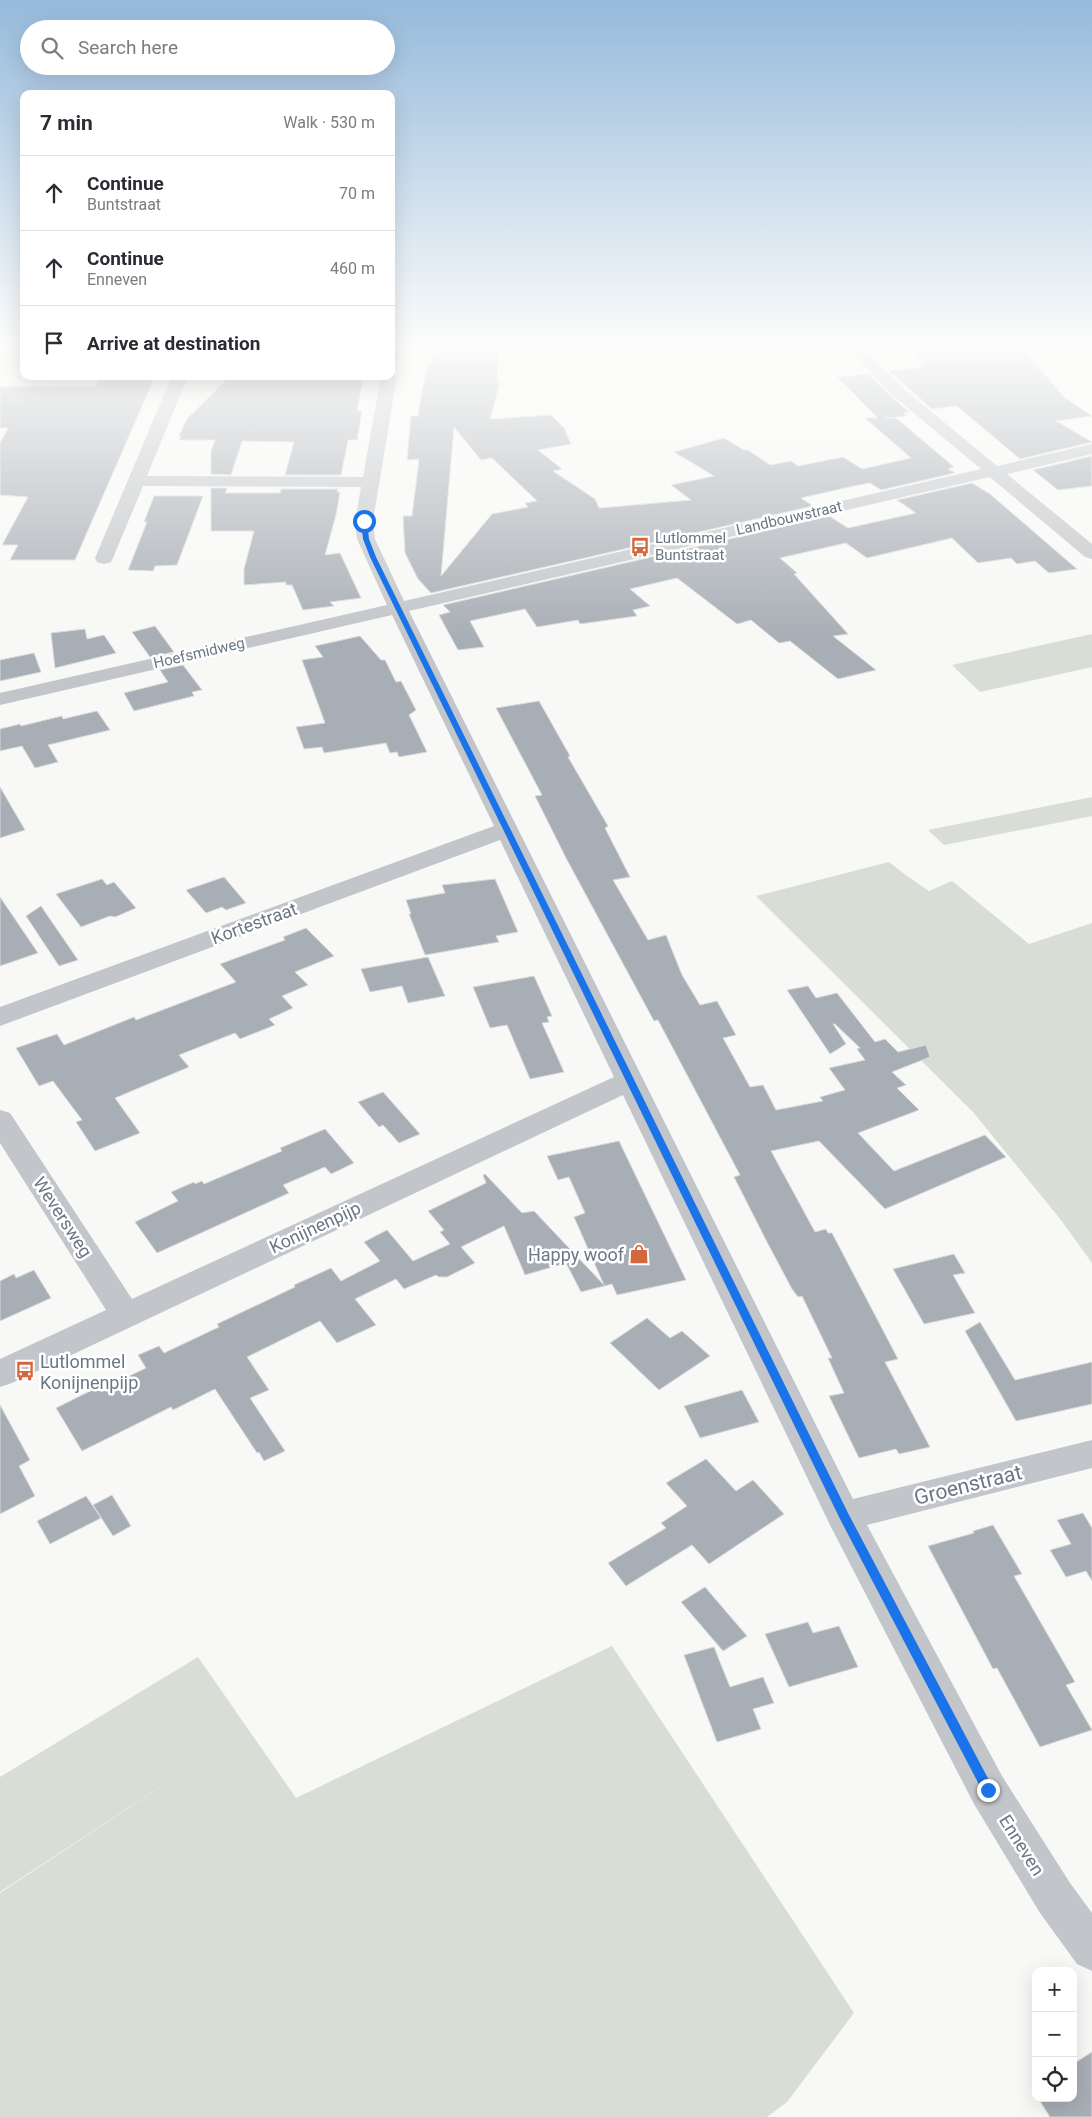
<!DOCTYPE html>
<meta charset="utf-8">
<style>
:root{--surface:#fff;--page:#f7f7f7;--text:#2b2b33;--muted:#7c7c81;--line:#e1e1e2}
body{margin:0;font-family:Roboto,sans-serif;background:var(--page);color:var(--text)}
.controls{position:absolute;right:15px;bottom:15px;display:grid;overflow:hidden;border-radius:10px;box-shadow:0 5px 20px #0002}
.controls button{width:45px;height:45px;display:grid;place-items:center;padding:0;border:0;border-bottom:1px solid var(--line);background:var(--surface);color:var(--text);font:25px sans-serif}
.stop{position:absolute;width:15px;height:15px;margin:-11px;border:4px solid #1a73e8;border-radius:50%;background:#fff}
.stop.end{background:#1a73e8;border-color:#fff;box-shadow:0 1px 5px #0008}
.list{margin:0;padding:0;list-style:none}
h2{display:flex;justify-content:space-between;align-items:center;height:65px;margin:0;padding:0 20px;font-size:21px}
h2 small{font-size:16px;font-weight:400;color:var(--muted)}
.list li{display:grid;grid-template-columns:32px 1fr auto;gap:15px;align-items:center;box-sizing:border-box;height:75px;padding:0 20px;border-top:1px solid var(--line)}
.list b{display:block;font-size:19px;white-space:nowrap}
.list p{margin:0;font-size:16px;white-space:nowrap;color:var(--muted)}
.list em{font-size:16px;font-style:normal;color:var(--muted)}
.icon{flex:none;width:28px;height:28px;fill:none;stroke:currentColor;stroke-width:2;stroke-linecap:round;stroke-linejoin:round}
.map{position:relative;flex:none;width:1092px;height:2117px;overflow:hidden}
.search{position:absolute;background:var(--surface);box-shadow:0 5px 20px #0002;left:20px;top:20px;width:375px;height:55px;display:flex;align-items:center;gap:12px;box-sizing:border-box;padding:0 18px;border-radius:28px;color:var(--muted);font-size:19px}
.panel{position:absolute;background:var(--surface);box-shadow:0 5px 20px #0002;left:20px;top:90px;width:375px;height:290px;border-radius:10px}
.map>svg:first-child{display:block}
.green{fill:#d8ddd6}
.building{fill:#a8aeb5;stroke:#dadad9;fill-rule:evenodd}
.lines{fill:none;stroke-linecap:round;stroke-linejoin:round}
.minor{fill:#c2c5c9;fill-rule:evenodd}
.route{fill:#1a73e8}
.labels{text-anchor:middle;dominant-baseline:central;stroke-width:5;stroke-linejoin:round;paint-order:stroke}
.far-street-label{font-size:15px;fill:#6a7784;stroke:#fff}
.far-poi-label{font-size:15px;fill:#6a7784;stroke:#fff;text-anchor:start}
.street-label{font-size:18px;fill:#6a7784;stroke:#fff}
.poi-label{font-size:18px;fill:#6a7784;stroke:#fff;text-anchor:end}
.near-street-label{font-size:21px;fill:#6a7784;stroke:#fff}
</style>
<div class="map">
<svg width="1092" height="2117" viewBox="0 0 1092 2117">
<rect width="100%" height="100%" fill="#f8f8f6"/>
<path class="green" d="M1092,634V667L980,692L952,665Z
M1092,797V816L944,845L928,830Z
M889,862L907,876L929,891L952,881L1029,944L1092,923V1263L1061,1220L973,1112L756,896Z
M612,1646L854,2013L787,2102L767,2117H0V1893L204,1758L0,1892V1777L198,1657L296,1798Z"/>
<path class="building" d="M499,343L497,382L500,383L490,419L551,415L564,428L571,444L538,450L562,469L553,471L595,499L599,508L691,500L671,485L714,476L674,452L724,438L744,450H748L770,465L791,461L798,466L843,457L862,469L911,458L865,418H878L837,377L869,374L891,396L909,412L903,413L907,416L885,418H896L954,467L948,469L955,473L881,490L870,483L854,486L801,498L813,506L431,593L418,579L405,553L403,516H412L419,459L407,460L411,416H418L427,364H432L435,344ZM454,427L481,460L492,458L537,501L525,503L528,507L492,514L441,576Z
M911,343H1018L1064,397L1092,416L1056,421L1092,442L1020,459L957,406L932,409L889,371L919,368L917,366L923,365L910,345H912Z
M100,376H152L150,381H153L75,560H10L18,545H2L28,497L0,495V443L8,428H0V387L95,386Z
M230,376H321V378L363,379L357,411H362L357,440H348L341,475H285L294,442L242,441L231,475L211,474V451L215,440H179L181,436H179L187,419Z
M1092,456V486L1058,490L1033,470Z
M972,483L990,494L1077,569L1049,573L1035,561L1017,564L1011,558L978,563L952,538L867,558L846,543L780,558L797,573L794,574L848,634L833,636L876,670L838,679L790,641L779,643L751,620L737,624L677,578L630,589L650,606L633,610L637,616L580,624L578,620L537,627L525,609L470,621L484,647L458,650L439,615L450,612L443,605L829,516L848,528L916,513L897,500Z
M211,488H227L225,493H280L281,489H338L337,492H340L336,515L325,555L340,553L361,598L330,602L334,606L303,610L292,585H286V582L244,585V569L254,531H211Z
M154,496H203L177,565L155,566L153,571L128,570L147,522H144Z
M155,626L174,652L150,657L132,632Z
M85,629L87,639L104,635L116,653L55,668L51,633Z
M360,636L381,660H385L396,682L401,681L416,710L409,715L427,752L399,757L397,752L390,753L386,743L324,753L322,747L304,749L296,727L325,723L302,660L323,657L315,646Z
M34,653L41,672L0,681V660Z
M183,665L202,690L192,692L194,696L134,711L124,693L168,682L160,670Z
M539,701L570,756L568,757L608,826L605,828L630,877L613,880L648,940L666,935L682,975L700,1005L717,1001L736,1035L723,1038L750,1087L763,1085L776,1110L823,1101L820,1097L845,1090L829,1068L865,1060L857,1049L860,1048L835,1024H833L846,1044L830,1054L787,990L808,986L816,998L837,993L875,1042L885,1039L898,1052L926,1045L930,1057L892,1072L906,1085L897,1088L919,1110L858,1133L894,1171L985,1135L1006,1157L885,1209L819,1141L771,1151L815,1232L826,1229L828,1233H832L898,1359L885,1362L930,1447L899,1454L896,1449L859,1458L829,1396L844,1393L828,1358H832L802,1296L798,1297L792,1289L767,1242L734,1177L740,1175L658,1020L654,1021L566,858L535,796L542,795L496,708Z
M97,711L110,730L48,745L58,762L35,768L22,746L0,751V729L20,724L21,726L62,716L63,719Z
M0,787L25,830L0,838Z
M224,877L246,903L226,910L222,907L206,913L186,890Z
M102,879L107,885L114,882L136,908L115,917L110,916L81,927L56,894Z
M495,879L518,932L496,936L499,942L425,955L409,914H411L406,900L445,893L442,885Z
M0,897L38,953L0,966Z
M41,906L78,960L59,966L26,916Z
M306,928L334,956L295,972L308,985L282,996L293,1008L269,1019L275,1025L240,1039L235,1033L179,1055L189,1067L115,1098L140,1133L95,1151L76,1122L82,1120L53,1081L39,1086L16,1048L57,1034L64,1045L134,1017L136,1020L236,982L220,964L285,940L283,937Z
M428,957L445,996L408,1003L402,986L370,992L361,969Z
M534,976L552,1016L547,1017L549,1022L542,1023L564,1072L530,1079L507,1025L490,1028L473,987Z
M383,1092L420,1134L399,1143L383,1125L379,1127L358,1102Z
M325,1129L354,1163L331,1174L325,1167L283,1185L289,1193L157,1253L135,1222L178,1201L171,1192L194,1182L195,1184L202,1181L204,1184L282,1151L280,1148Z
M619,1141L686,1280L617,1295L612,1284L581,1292L566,1263L525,1275L504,1226L461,1247L475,1263L447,1277H439L436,1275L404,1289L396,1279L355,1299L376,1325L337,1343L320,1321L247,1357L269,1390L250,1398L285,1451L264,1461L259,1452L257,1453L215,1389L173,1410L171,1407L82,1451L56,1408L100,1386L102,1389L146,1368L138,1355L159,1346L164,1353L219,1327L217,1324L295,1287L294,1285L331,1268L341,1281L380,1261L364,1242L387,1230L413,1261L450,1244L440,1232L444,1230L428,1211L486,1183L483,1175L485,1174L522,1213L534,1211L604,1285L574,1217L585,1213L569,1177L558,1180L547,1156Z
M954,1254L965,1273L953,1275L975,1313L924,1324L893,1269Z
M34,1270L51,1298L0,1321V1281L14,1274L16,1278Z
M647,1318L670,1338L682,1331L710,1356L659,1390L610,1343Z
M980,1322L1015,1380L1092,1362V1404L1016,1421L965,1331Z
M742,1390L759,1422L700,1438L684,1406Z
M0,1405L30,1460L19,1466L35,1496L0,1514Z
M706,1459L736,1491L753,1480L784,1514L709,1564L692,1545L626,1586L608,1563L666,1528L661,1523L687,1506L666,1483Z
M112,1495L131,1526L113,1536L93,1505Z
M86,1496L101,1518L50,1544L37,1521Z
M1083,1513L1092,1528V1581L1086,1571L1066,1577L1050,1550L1071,1544L1057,1520Z
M993,1525L1022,1574L1014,1576L1075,1682L1066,1685L1092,1730L1040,1747L997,1668L993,1669L928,1546L974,1533L973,1531Z
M705,1587L747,1636L723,1651L681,1602Z
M808,1622L813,1633L839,1626L858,1667L789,1687L765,1634Z
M714,1647L730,1687L763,1677L774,1703L753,1709L761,1729L717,1742L684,1655Z
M1092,2052V2117H1050L1038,2098H1073V2064Z"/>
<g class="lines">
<path class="minor" d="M391,343H401L396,364L391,366Z
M843,343H858L904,389L997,466L1092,444V454L1007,474L1092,544V559L1085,557L990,477L409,611L853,1499L1092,1440V1468L867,1525L1002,1776L1070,1883L1092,1913V1971L1077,1964L1040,1913L974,1804L831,1527L623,1095L12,1383L0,1387V1359L106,1310L0,1143V1110L10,1113L132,1299L614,1077L500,840L0,1026V1007L494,826L392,615L0,705V693L387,605L357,539L355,521L361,487L143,486L113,558L111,562L104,564L97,562L95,558L172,376H188L147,476L363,477L381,376H391V372L394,373L397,376L373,521L375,539L404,601L981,469L892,395Z"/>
</g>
<linearGradient id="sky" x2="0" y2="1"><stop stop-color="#95badb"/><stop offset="0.54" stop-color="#fcfcfb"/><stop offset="1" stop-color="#fcfcfb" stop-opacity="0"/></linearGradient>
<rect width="1092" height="639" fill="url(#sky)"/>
<path class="route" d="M364,520L367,521L369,539L376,557L848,1513L992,1786L994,1790L992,1794L988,1796L984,1794L840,1519L370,557L363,539L361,521Z"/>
<defs>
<symbol id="bus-bare" viewBox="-9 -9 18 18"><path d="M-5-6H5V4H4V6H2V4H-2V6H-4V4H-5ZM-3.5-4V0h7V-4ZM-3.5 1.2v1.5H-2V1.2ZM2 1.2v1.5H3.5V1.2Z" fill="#d4673b" stroke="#fff" stroke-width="2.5" paint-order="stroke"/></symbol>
<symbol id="shop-bare" viewBox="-9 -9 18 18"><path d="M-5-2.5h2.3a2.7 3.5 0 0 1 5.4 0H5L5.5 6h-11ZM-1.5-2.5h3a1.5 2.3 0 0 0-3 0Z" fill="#d4673b" stroke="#fff" stroke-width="2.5" paint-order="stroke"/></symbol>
</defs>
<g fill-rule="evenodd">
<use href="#bus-bare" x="626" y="533" width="28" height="28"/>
<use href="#shop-bare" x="625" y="1240" width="28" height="28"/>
<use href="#bus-bare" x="11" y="1357" width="28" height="28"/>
</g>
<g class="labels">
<g class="far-street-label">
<text transform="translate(789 518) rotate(-13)">Landbouwstraat</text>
<text transform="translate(199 653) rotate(-13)">Hoefsmidweg</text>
</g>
<g class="far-poi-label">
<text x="655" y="538">Lutlommel<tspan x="655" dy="17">Buntstraat</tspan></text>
</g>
<g class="street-label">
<text transform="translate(254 923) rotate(-20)">Kortestraat</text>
<text transform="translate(63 1217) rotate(57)">Weversweg</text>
<text transform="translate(315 1227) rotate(-25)">Konijnenpijp</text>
<text transform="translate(1022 1845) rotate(58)">Enneven</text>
</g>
<g class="poi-label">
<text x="624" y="1254">Happy woof</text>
<text x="40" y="1361" text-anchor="start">Lutlommel<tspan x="40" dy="21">Konijnenpijp</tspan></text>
</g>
<g class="near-street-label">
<text transform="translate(968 1485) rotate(-14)">Groenstraat</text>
</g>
</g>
</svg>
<div class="controls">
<button>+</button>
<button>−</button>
<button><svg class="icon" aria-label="locate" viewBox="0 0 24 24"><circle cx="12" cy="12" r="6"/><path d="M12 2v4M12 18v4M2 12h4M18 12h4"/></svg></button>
</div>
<div class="stop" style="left:364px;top:521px"></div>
<div class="stop end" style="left:988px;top:1790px"></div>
<div class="search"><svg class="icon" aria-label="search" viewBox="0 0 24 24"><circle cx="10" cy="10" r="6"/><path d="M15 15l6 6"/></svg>Search here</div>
<section class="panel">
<h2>7 min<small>Walk · 530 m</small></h2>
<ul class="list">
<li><svg class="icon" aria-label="ahead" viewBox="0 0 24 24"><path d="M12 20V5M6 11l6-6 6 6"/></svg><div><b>Continue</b><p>Buntstraat</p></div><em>70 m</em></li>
<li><svg class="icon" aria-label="ahead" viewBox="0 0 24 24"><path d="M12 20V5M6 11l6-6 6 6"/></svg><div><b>Continue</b><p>Enneven</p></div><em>460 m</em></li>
<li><svg class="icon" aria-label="arrive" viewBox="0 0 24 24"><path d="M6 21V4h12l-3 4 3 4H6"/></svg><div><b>Arrive at destination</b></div></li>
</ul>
</section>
</div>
